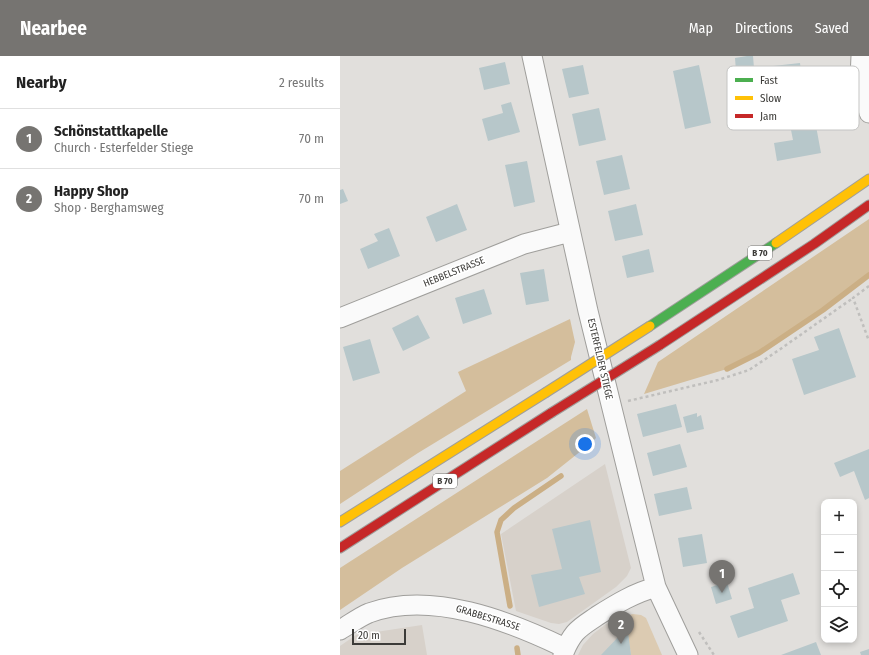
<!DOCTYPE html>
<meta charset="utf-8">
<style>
:root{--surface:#fff;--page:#f2f2f2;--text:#222;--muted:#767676;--line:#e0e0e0;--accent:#767471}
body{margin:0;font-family:"Fira Sans Condensed",sans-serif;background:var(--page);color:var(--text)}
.controls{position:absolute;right:12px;bottom:12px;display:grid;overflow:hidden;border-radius:8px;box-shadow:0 2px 6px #0003}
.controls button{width:36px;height:36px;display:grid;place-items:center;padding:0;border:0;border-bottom:1px solid var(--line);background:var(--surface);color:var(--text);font:20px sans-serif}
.scale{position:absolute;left:12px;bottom:10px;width:54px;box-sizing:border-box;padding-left:4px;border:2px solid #3c3b38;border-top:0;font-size:11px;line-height:14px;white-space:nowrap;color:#3c3b38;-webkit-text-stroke:3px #fff;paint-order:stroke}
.you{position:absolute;left:245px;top:388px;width:14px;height:14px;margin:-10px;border:3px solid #fff;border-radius:50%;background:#1a73e8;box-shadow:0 0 0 6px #1a73e833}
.badge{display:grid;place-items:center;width:26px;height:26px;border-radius:50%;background:var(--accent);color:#fff;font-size:13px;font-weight:700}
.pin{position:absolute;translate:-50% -33px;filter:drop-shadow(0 1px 2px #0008)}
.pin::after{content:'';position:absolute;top:21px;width:14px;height:12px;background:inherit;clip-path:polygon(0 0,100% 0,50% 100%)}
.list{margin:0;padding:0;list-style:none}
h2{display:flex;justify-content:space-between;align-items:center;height:52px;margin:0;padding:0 16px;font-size:17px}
h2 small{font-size:13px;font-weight:400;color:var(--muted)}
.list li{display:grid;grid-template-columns:26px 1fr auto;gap:12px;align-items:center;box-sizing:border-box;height:60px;padding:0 16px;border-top:1px solid var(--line)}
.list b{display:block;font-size:15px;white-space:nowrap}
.list p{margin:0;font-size:13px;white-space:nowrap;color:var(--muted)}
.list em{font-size:13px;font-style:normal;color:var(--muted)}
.icon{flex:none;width:22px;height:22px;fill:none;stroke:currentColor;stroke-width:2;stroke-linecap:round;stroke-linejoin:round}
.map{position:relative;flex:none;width:529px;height:599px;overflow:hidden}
header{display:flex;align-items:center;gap:24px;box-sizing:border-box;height:56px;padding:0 20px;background:var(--accent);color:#fff}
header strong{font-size:19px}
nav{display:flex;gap:22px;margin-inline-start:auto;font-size:14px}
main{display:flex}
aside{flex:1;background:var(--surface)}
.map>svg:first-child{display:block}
.built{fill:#d7d1ca}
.green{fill:#dccbb2}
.forest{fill:#d4be9c}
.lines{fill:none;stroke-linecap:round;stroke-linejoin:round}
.stream{stroke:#cbaf85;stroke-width:5.5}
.building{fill:#b7c7ca}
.street-casing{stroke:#9f9e9b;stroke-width:21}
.fast-casing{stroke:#9f9e9b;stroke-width:11}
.slow-casing{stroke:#9f9e9b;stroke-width:11}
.jam-casing{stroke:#9f9e9b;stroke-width:11}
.path{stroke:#c0bfbd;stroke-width:2.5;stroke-dasharray:3 3;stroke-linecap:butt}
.street{stroke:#fafafa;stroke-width:19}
.fast{stroke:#4caf50;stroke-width:9}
.slow{stroke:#ffc107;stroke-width:9}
.jam{stroke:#c62828;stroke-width:9}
.slow-bridge-casing{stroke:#9f9e9b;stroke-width:11;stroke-linecap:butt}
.jam-bridge-casing{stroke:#9f9e9b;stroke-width:11;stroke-linecap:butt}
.slow-bridge{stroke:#ffc107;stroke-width:9}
.jam-bridge{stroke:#c62828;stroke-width:9}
.labels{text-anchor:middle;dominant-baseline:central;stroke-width:3.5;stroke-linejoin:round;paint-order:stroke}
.shield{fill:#fff;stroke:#767674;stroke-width:1}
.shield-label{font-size:9px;font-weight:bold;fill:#3c3b38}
.street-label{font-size:10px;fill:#3c3b38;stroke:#fff}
.key{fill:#fff;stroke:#c4c4c3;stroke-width:1}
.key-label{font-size:11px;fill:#3c3b38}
</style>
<header>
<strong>Nearbee</strong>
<nav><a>Map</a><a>Directions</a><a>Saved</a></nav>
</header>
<main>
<aside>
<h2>Nearby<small>2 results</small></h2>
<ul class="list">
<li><span class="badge">1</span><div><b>Schönstattkapelle</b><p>Church · Esterfelder Stiege</p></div><em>70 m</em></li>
<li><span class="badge">2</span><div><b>Happy Shop</b><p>Shop · Berghamsweg</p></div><em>70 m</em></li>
</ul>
</aside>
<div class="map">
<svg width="529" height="599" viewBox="0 0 529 599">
<rect width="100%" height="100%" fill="#e1dfdc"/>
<path class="built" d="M265,408L291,512L287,520L276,531L227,566L219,568L211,567L176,555L161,478Z
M285,560L291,599H238L243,589L253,578L266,568Z
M82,569L87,599H0V590L16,579Z"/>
<path class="green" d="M293,558L301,559L306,562L322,599H291L285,560Z"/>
<path class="forest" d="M529,163V219L483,254L419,297L387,313L304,338L318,306Z
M230,263L235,286L231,301V304L78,397L0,448V415L126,335L118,316Z
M247,353L256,382L251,387L207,422L62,512L0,554V512Z"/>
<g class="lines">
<path class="stream" d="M387,313L419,297L483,254L529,219
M170,550L157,476L161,464L174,452L221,420
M177,592L178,599"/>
</g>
<path class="building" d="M407,0H413L414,12L460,7L464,39L481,37L483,52L445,55L443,37L398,41L395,2Z
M165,6L170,28L144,34L139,12Z
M243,9L249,38L229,42L222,13Z
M359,9L371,67L345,73L333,15Z
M171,46L180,76L148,85L142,63L163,57L161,49Z
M259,52L266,84L239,90L232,58Z
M476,70L481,97L437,105L434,87L453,84L451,74Z
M282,99L290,133L264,139L256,105Z
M187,105L195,146L174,151L165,109Z
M3,133L8,145L0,148V134Z
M117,148L127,174L96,186L86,161Z
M296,148L303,179L275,185L268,155Z
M49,172L60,200L28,213L20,193L38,185L34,178Z
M309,193L314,216L287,222L282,200Z
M204,213L209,245L186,249L180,217Z
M144,233L152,258L123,268L115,242Z
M78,259L90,282L63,295L52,272Z
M499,272L516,321L464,339L452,303L479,294L474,281Z
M30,283L40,317L13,325L3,291Z
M336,348L342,371L303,381L297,358Z
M357,357V361L361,359L364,373L347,377L343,361Z
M340,388L347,411L313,420L307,397Z
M529,393V442L525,444L514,415L500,421L494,407Z
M347,431L352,453L319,460L314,438Z
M250,464L261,516L239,521L245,538L199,551L191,519L222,513L212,473Z
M362,478L367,507L343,511L338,482Z
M453,517L460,538L441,544L448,565L398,582L390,560L414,552L408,532Z
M387,526L392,543L376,548L371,531Z
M288,576L291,599H261L282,577Z
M476,586L481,599H441Z
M529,593V599H521L520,596Z"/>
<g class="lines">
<defs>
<path id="street" d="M192,0L248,255L316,531L348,599
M521,0L520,22L529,57
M0,262L184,188L230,176
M0,574C9,569 19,561 29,557C91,534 169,565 225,592
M223,599C226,591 230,583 235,577C241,570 250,565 257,560C276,548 294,537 316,531"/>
<path id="fast" d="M310,270L436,187"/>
<path id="slow" d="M436,187L529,123
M0,466L205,337"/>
<path id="jam" d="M320,289L474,188L529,149
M0,492L211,357"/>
</defs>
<use href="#street" class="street-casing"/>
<use href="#fast" class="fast-casing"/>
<use href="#slow" class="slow-casing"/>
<use href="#jam" class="jam-casing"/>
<path class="path" d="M529,230L513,242L529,285
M288,345L378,324L409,314L439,294L513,242
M359,576L374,599"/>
<use href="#street" class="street"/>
<use href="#fast" class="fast"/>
<use href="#slow" class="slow"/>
<use href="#jam" class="jam"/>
<defs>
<path id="slow-bridge" d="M205,337L310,270"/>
<path id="jam-bridge" d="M211,357L320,289"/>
</defs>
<use href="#slow-bridge" class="slow-bridge-casing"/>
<use href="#jam-bridge" class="jam-bridge-casing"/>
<use href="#slow-bridge" class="slow-bridge"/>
<use href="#jam-bridge" class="jam-bridge"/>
</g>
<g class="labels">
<g class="shield">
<rect x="408" y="190" width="24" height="14" rx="3"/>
<rect x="93" y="418" width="24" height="14" rx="3"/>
</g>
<g class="shield-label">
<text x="420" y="197">B 70</text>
<text x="105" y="425">B 70</text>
</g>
<g class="street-label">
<text transform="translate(114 216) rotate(-22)">HEBBELSTRASSE</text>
<text transform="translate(260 303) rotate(77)">ESTERFELDER STIEGE</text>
<text transform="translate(148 562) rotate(17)">GRABBESTRASSE</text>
</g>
</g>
<rect x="387" y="10" width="132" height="64" rx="6" class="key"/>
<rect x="395" y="22" width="18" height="4" fill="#4caf50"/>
<rect x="395" y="40" width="18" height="4" fill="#ffc107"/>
<rect x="395" y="58" width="18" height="4" fill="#c62828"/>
<g class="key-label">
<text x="420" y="28">Fast</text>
<text x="420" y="46">Slow</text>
<text x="420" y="64">Jam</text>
</g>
</svg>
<div class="controls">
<button>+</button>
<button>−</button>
<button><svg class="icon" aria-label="locate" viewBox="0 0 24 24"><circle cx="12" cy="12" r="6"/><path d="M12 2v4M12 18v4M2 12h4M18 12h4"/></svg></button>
<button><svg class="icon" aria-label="layers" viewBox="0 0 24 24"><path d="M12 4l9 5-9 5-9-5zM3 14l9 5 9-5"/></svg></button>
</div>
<div class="scale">20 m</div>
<div class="you"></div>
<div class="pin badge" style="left:382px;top:537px">1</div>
<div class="pin badge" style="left:281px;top:588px">2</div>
</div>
</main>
